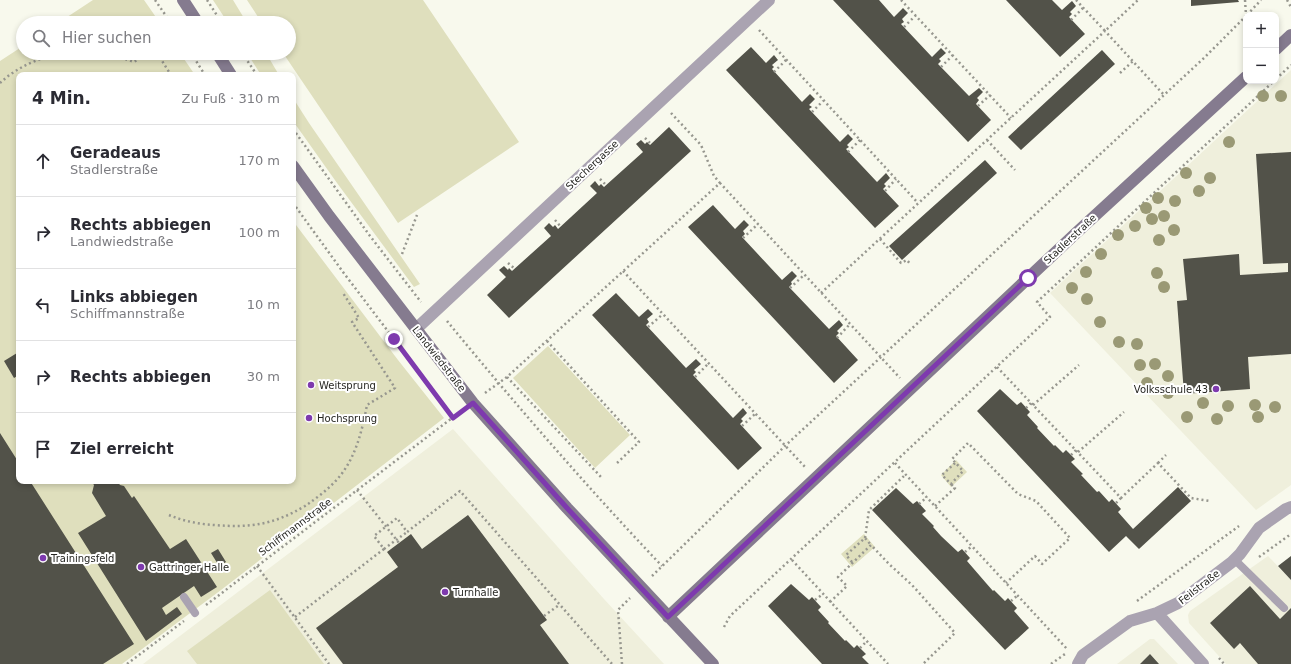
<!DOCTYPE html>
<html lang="de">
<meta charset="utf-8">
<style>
:root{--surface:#fff;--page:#f7f7f7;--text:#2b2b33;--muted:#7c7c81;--line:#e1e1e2}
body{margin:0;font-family:"DejaVu Sans",sans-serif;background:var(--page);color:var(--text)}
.controls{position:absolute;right:12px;top:12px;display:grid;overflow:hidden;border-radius:8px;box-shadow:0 2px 6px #0003}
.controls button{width:36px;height:36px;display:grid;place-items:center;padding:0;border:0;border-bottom:1px solid var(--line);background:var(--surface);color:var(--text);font:20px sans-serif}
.stop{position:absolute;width:12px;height:12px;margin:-9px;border:3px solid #7e3aae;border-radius:50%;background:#fff}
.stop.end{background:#7e3aae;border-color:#fff;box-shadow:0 1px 4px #0008}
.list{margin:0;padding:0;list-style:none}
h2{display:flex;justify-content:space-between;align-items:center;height:52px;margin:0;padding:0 16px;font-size:17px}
h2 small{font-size:13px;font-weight:400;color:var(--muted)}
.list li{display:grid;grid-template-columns:26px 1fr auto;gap:12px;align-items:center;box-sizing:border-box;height:72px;padding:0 16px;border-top:1px solid var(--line)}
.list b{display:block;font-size:15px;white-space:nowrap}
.list p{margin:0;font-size:13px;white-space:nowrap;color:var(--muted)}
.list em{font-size:13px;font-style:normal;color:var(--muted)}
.icon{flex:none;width:22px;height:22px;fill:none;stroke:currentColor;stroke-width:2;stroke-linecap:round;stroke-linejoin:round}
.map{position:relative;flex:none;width:1291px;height:664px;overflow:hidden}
.search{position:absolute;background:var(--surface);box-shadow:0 2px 6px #0003;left:16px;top:16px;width:280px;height:44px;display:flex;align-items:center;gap:10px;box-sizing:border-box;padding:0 14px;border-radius:22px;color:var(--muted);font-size:15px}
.panel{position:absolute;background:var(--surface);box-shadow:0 2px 6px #0003;left:16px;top:72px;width:280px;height:412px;border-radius:8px}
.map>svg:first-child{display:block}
.built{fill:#efefdc}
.green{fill:#dfdfbd}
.building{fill:#525249}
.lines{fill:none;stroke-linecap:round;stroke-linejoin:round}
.path{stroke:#97978f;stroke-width:2.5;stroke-dasharray:2 3;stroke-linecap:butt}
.lane{stroke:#aaa3b1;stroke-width:8}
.street{stroke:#aaa3b1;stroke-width:12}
.secondary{stroke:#857b8f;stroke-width:12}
.tree{fill:#9a9975}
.route{stroke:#7e3aae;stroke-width:5}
.poi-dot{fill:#7e3aae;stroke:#fff;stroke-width:1.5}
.labels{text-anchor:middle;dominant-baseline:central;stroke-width:4;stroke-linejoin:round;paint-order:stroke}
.street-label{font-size:10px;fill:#262622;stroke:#fff}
.poi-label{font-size:10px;fill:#262622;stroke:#fff;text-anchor:start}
</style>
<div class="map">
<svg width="1291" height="664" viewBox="0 0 1291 664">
<rect width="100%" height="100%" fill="#f8f9ed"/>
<path class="built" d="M1291,70V485L1256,510L1050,293Z
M453,429L604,599L664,664H143Z
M1268,556L1291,580V664H1226L1189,623L1188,615L1190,611Z
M1150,639H1154L1178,664H1117Z"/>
<path class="green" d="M93,0H144L160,23H58Z
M213,0H233L247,23H228Z
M247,0H423L519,142L398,223L283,53H289V23H262Z
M23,46V53H180L195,75H19V481H293V221L398,360L444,418L221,590L122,664H0V61Z
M247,53H266L279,75H261Z
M293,98L309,123L420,284L414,287L337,183L293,121Z
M548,346L630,435L595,468L513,378Z
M956,460L967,472L951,487L941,475Z
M864,534L875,547L852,567L841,554Z
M270,590L324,664H197L187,651Z"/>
<path class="building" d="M833,0H879L894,17L903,8L908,13L902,19L904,22L901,24L932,57L941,48L946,53L939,59L941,61L938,64L969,96L979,88L983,92L977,98L979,100L976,104L991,120L968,142Z
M1006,0H1052L1062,10L1072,1L1076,6L1070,12L1072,14L1069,17L1085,34L1060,57Z
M1191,0H1238L1239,2L1191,6Z
M751,47L766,63L774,55L778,60L772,65L774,67L772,69L802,102L810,94L815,99L809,105L812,107L809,109L840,142L848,134L853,139L847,145L849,147L846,149L877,182L886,173L890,178L884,184L886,186L883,189L899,206L875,228L726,70Z
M1102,50L1115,64L1021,150L1008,137Z
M669,127L691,151L509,318L487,295L506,277L499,270L504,266L508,270L509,268L512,271L551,236L544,228L549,223L553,227L555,225L558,229L597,193L590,186L595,181L599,186L601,184L604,187L643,152L636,144L641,140L645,144L647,142L650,145Z
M1291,152V354L1248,357L1250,389L1184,394L1177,301L1187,300L1183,259L1239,254L1240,275L1288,272V263L1263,264L1256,154Z
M985,160L997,173L902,260L889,246Z
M713,205L735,229L744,220L749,225L743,231L745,234L742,237L782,280L792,271L797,276L791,282L792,284L789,287L829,329L839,320L843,325L837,331L839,333L836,336L858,360L834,383L688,227Z
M616,293L639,317L648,309L653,314L647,319L649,322L646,325L686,368L696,359L701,364L694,370L696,372L693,375L733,418L743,408L747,413L741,419L743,421L740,424L762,448L738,470L592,315Z
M17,353L19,356V375L14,378L4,361Z
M1000,389L1017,405L1021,402L1030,412L1027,415L1038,427L1037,428L1054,446L1055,445L1063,453L1066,450L1075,459L1071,462L1083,474L1081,475L1097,492L1099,491L1109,502L1112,499L1121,509L1118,512L1133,529L1178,487L1191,501L1139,549L1126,536L1109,552L977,411Z
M0,433L19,463V481H30L134,644L103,664H0Z
M91,481H117L120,485L124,486L132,498L134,496L170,549L186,539L217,587L201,597L194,586L162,608L166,615L177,607L182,614L146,641L78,533L106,516L92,493L94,485Z
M896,488L913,504L917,501L926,511L922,514L934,526L933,527L941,536L958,552L962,549L970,558L967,561L986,583L993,591L994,590L1005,601L1008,598L1017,608L1014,611L1029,628L1005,650L872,510Z
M468,515L547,620L540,625L569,664H343L316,628L398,567L387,552L411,534L422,549Z
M218,549L226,562L219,566L211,553Z
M1291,556V580L1278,566Z
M791,584L809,600L812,597L821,607L818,610L829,622L828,623L845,641L846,640L854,648L857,645L866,654L862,657L869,664H822L768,606Z
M1250,586L1280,619L1291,608V664H1258L1240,643L1234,649L1210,623Z
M1150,654L1159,664H1140Z"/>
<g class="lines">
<path class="path" d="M155,0L171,23
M207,0L222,23
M901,0L1011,118
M1076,0L1105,31L1138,0
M1245,0L1246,15
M1287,0L1291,7
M1247,15L1261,0
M1071,20L1083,8
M904,27L916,15
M759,30L918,203
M96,53L116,56L134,62L148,53
M157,53L171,75
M191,53L205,75
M242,53L257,75
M941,67L953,55
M774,72L786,60
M1120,73L1133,61
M1276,79L1291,65
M0,83C18,66 44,55 68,53
M978,106L990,95
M812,112L823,101
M671,113L701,145L714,176L720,183
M293,129L370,236L421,302
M645,138L651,144
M987,140L1015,170
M848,152L860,140
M600,179L606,185
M885,191L896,179
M293,203L343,272L453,417
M555,220L561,227
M743,238L758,224
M880,239L901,263L907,260L911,265
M402,254L417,215
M508,263L515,269
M623,271L805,467
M790,288L804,275
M821,293L1105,31L1164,95
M447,321C516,405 587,487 662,566
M648,327L663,314
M837,338L850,324
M547,341L639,442L616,464
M997,367L1121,498L1158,463L1191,498L1210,501
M507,377L601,477
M695,377L709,363
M485,393L507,377L720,183L900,378
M1033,405L1079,365
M1026,408L1031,403
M742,426L756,413
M1078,452L1124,412
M1071,455L1076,450
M895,463L1068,650
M955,463L942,475L951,484L963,471L952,459L968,443L1018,494L1036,501L1070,538L1042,564L1035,556L1006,583
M1158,463L1166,455
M357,490L399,543
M1116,503L1121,498
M919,504L927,497
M935,506L955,488L951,484
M169,515C183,521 199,524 214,525C250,528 273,525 305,506C317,498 330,488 340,476C356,456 362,431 367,405L395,388L352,322L359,318L343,293
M865,538L869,510L906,474
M384,549L407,532
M965,552L972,546
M1259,557L1291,534
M792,560L888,664
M852,562L846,555L865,538L871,545
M257,566L329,664
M652,576L786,445L1204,58L1246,16
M815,600L823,594
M1011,601L1018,595
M1137,601L1239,526
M830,602L847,586L838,577L871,545L889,564L912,585L955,633L923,664
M206,605L460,412
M544,616L559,605
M295,617L384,549L374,536L397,518L407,532L460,491L612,664
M724,627L730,616L1050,317L1037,302L1274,81
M860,648L867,641
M1219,658L1224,664
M127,664L184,621
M622,664L618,610L630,598
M1051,664L1065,654"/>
<path class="lane" d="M1234,559L1284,608
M184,597L195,613"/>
<path class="street" d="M416,329L769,0
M1157,613L1203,664
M1078,664L1083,655L1130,621L1157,613L1178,603L1232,562L1240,554L1259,528L1286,509L1291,507"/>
<path class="secondary" d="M183,0L198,23
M1276,49L1291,35
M217,53L231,75
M293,166L329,216L473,403L567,508L713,664
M668,617L1075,234L1246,77"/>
</g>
<g class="tree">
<circle cx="1263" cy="96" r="6"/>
<circle cx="1281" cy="96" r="6"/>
<circle cx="1229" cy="142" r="6"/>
<circle cx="1186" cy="173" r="6"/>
<circle cx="1210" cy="178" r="6"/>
<circle cx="1199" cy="191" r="6"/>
<circle cx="1158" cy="198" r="6"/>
<circle cx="1175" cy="201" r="6"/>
<circle cx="1146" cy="208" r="6"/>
<circle cx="1164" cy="216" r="6"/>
<circle cx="1152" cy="219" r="6"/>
<circle cx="1135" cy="226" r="6"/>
<circle cx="1174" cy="230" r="6"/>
<circle cx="1118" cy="235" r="6"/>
<circle cx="1159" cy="240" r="6"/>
<circle cx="1101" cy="254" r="6"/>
<circle cx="1086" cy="272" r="6"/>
<circle cx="1157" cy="273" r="6"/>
<circle cx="1164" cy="287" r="6"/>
<circle cx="1072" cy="288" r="6"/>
<circle cx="1087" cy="299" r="6"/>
<circle cx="1100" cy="322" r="6"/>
<circle cx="1119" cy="342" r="6"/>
<circle cx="1137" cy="344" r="6"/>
<circle cx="1155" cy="364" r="6"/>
<circle cx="1140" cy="365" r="6"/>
<circle cx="1168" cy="376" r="6"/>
<circle cx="1147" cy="383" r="6"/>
<circle cx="1168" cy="393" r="6"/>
<circle cx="1203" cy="403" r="6"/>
<circle cx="1255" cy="405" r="6"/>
<circle cx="1228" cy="406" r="6"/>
<circle cx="1275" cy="407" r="6"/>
<circle cx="1187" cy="417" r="6"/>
<circle cx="1258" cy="417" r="6"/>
<circle cx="1217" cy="419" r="6"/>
</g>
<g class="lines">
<path class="route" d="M394,339L453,418L473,403L567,508L668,617L1028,278"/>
</g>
<g class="poi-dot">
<circle cx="311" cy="385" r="4"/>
<circle cx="1216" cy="389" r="4"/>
<circle cx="309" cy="418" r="4"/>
<circle cx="43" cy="558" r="4"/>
<circle cx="141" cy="567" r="4"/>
<circle cx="445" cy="592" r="4"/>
</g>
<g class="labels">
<g class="street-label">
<text transform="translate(592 165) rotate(-43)">Stechergasse</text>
<text transform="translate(1070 239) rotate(-43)">Stadlerstraße</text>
<text transform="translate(439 359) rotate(52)">Landwiedstraße</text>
<text transform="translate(295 527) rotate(-37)">Schiffmannstraße</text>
<text transform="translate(1199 587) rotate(-38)">Feilstraße</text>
</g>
<g class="poi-label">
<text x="319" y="385">Weitsprung</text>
<text x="1208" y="389" text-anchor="end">Volksschule 43</text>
<text x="317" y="418">Hochsprung</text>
<text x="51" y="558">Trainingsfeld</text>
<text x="149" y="567">Gattringer Halle</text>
<text x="453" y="592">Turnhalle</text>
</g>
</g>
</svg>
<div class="controls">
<button>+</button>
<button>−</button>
</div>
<div class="stop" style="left:1028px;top:278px"></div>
<div class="stop end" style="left:394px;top:339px"></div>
<div class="search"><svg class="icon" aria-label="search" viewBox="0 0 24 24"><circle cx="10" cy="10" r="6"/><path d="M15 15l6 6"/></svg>Hier suchen</div>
<section class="panel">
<h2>4 Min.<small>Zu Fuß · 310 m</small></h2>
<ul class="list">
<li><svg class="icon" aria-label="ahead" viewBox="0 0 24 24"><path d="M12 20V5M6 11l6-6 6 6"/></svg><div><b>Geradeaus</b><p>Stadlerstraße</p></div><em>170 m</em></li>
<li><svg class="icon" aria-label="right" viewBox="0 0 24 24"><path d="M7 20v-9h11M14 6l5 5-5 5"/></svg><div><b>Rechts abbiegen</b><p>Landwiedstraße</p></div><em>100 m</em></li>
<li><svg class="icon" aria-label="left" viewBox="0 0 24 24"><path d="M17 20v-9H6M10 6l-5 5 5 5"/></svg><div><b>Links abbiegen</b><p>Schiffmannstraße</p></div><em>10 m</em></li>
<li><svg class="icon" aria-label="right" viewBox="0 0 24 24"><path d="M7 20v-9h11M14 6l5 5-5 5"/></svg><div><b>Rechts abbiegen</b></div><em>30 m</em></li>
<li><svg class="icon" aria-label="arrive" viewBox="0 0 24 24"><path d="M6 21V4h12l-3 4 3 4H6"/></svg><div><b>Ziel erreicht</b></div></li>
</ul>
</section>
</div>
